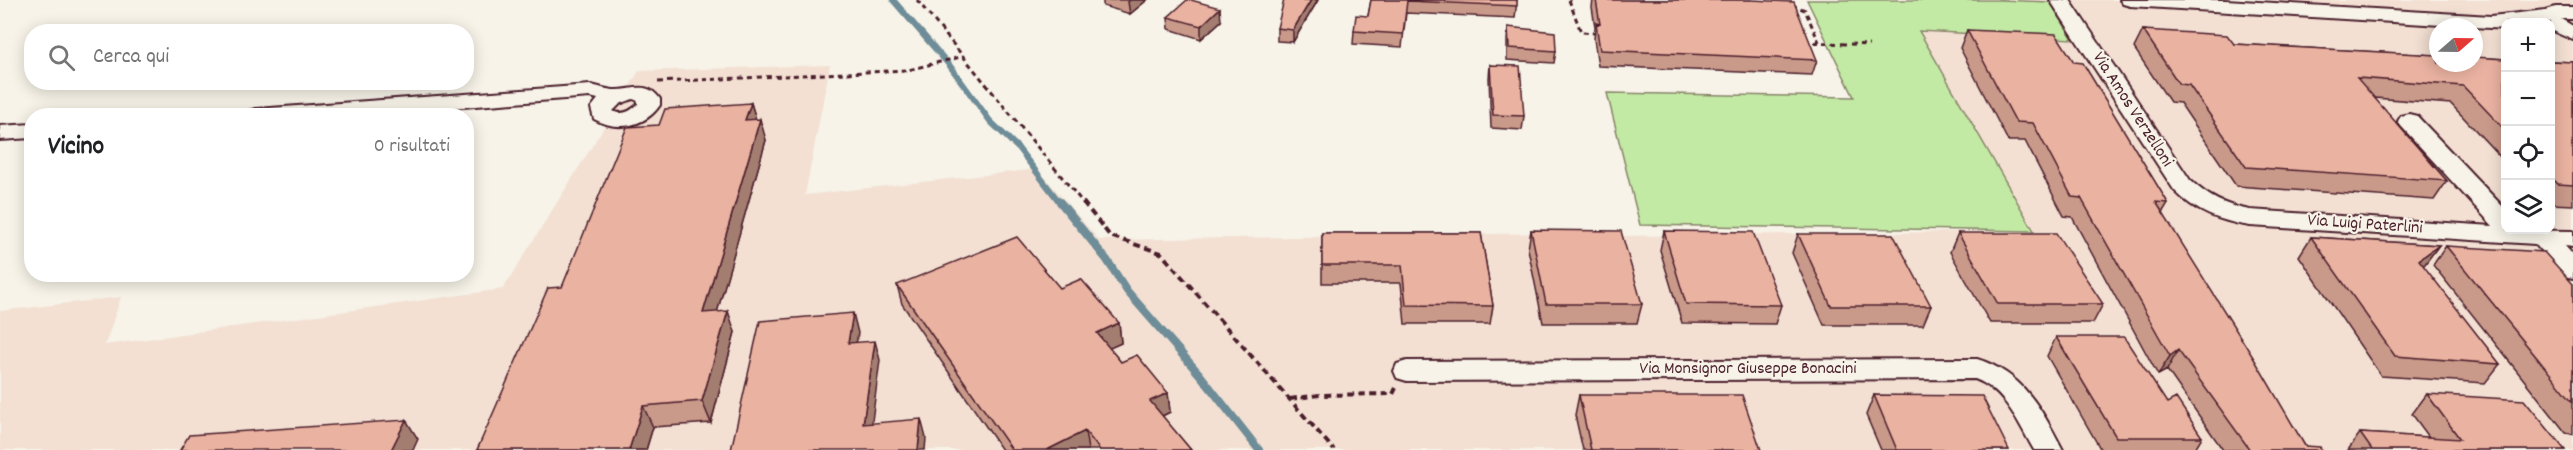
<!DOCTYPE html>
<html lang="it">
<meta charset="utf-8">
<style>
:root{--surface:#fff;--page:#f6f6f6;--text:#202124;--muted:#757577;--line:#e0e0e0}
body{margin:0;font-family:Dekko,sans-serif;background:var(--page);color:var(--text)}
.controls{position:absolute;right:18px;top:18px;display:grid;overflow:hidden;border-radius:12px;box-shadow:0 3px 15px #0003}
.controls button{width:54px;height:54px;display:grid;place-items:center;padding:0;border:0;border-bottom:2px solid var(--line);background:var(--surface);color:var(--text);font:30px sans-serif}
.compass{position:absolute;left:2429px;top:18px;width:54px;height:54px;border-radius:50%;background:var(--surface);box-shadow:0 3px 15px #0003;rotate:70deg}
.list{margin:0;padding:0;list-style:none}
h2{display:flex;justify-content:space-between;align-items:center;height:78px;margin:0;padding:0 24px;font-size:26px}
h2 small{font-size:20px;font-weight:400;color:var(--muted)}
.icon{flex:none;width:33px;height:33px;fill:none;stroke:currentColor;stroke-width:2;stroke-linecap:round;stroke-linejoin:round}
.map{position:relative;flex:none;width:2573px;height:450px;overflow:hidden}
.search{position:absolute;background:var(--surface);box-shadow:0 3px 15px #0003;left:24px;top:24px;width:450px;height:66px;display:flex;align-items:center;gap:15px;box-sizing:border-box;padding:0 21px;border-radius:24px;color:var(--muted);font-size:22px}
.panel{position:absolute;background:var(--surface);box-shadow:0 3px 15px #0003;left:24px;top:108px;width:450px;height:174px;border-radius:24px}
.map>svg:first-child{display:block}
.built{fill:#f3e0d3;fill-rule:evenodd}
.green{fill:#c3eaa5;stroke:#868468;stroke-width:1.5}
.lines{fill:none;stroke-linecap:round;stroke-linejoin:round}
.stream-far1{stroke:#6e8d98;stroke-width:6}
.stream{stroke:#6e8d98;stroke-width:8}
.minor-casing{stroke:#4a1f2b;stroke-width:4}
.path-far1{stroke:#4a1f2b;stroke-width:3;stroke-dasharray:5 4;stroke-linecap:butt}
.path{stroke:#4a1f2b;stroke-width:4;stroke-dasharray:7 4.5;stroke-linecap:butt}
.minor{fill:#f7f3e8;fill-rule:evenodd}
.wall{fill:#c9998a;stroke:#4a1f2b;stroke-width:1.5}
.shaded-wall{fill:#a47d71;stroke:#4a1f2b;stroke-width:1.5}
.building{fill:#eab2a1;stroke:#4a1f2b;stroke-width:1.5}
.labels{text-anchor:middle;dominant-baseline:central;stroke-width:4.5;stroke-linejoin:round;paint-order:stroke}
.street-label{font-size:18px;fill:#4a1f2b;stroke:#f7f3e8}
</style>
<div class="map">
<svg width="2573" height="450" viewBox="0 0 2573 450">
<rect width="100%" height="100%" fill="#f7f3e8"/>
<filter id="ink" filterUnits="userSpaceOnUse"><feTurbulence type="fractalNoise" baseFrequency=".0167" numOctaves="2"/><feDisplacementMap in="SourceGraphic" scale="12" xChannelSelector="R" yChannelSelector="G"/><feConvolveMatrix kernelMatrix="1 2 1 2 8 2 1 2 1" color-interpolation-filters="sRGB"/></filter>
<g filter="url(#ink)">
<path class="built" d="M1923,0H2573V450H0V311L121,297L105,345L503,289L639,71L830,65L805,195L1038,169L1099,240L1542,233L1621,236L2033,231L1907,31ZM2506,22H2550V230H2506ZM2438,27H2474V63H2438Z"/>
<path class="green" d="M1807,0H2001L2050,2L2073,39L1919,31L2034,231L1640,225L1607,93L1854,97Z"/>
<g class="lines">
<path class="stream-far1" d="M893,0L950,66L990,121L1018,148L1061,204"/>
<path class="stream" d="M1060,202L1107,260L1127,291L1201,376L1259,450"/>
<defs>
<path id="minor" d="M2050,0H2070L2190,180C2208,197 2226,206 2250,210L2493,226L2401,126L2398,121L2401,116L2409,114L2417,116L2506,210V230L2573,231V247L2565,246L2573,255V278L2564,276L2535,244L2250,226C2220,221 2195,212 2174,190Z
M2120,0H2226L2491,16L2546,10L2556,7H2573V19H2561L2573,26V40L2550,30V22H2506V29L2130,6L2123,4Z
M590,85C598,86 607,90 614,90C632,91 647,80 660,99V105C645,127 617,132 594,119L591,108L598,99L590,97L349,116H245L248,111L256,109ZM633,99L638,101V104C631,111 623,116 613,111L620,104Z
M32,124V138L0,140V126Z
M1977,359C2023,373 2042,410 2063,450H2034C2019,424 2005,390 1975,379L1407,381L1397,378L1394,371L1397,364L1407,361Z"/>
</defs>
<use href="#minor" class="minor-casing"/>
<path class="path-far1" d="M917,0L1084,204
M1569,0L1581,32L1597,33
M1792,5L1805,10L1819,42
M1805,42L1869,45
M658,82L908,70L964,56"/>
<path class="path" d="M1083,202L1110,236L1161,253L1334,450
M1290,399L1319,395L1393,394L1396,388"/>
<use href="#minor" class="minor"/>
</g>
<path class="wall" d="M1103,0H1147L1130,14L1103,6Z
M1318,0L1293,42L1277,41V28Z
M1371,0H1517L1515,18L1406,13L1402,47L1353,44L1354,31L1368,16Z
M1593,0H1752L1817,60L1812,75L1598,66L1594,39L1595,27L1592,7Z
M1168,17L1221,21L1201,39L1169,29Z
M1508,27L1556,51L1554,63L1507,60V40Z
M1967,30L2074,62L2168,203L2162,213L2305,446L2322,450H2223L2167,370L2158,375L2072,217L2064,216L2025,141H2008L1960,48Z
M2143,30L2234,44L2505,59V162L2451,104L2374,98L2447,181L2434,200L2236,186L2180,103L2170,102L2134,48Z
M2550,61L2573,62V205L2550,204Z
M1490,65L1524,116L1522,130L1491,128L1489,78Z
M751,103L756,120L766,140L717,312L735,332L711,423L653,427L646,450H477L562,287L659,125Z
M1531,230L1642,304L1637,323H1543L1528,249Z
M1664,231L1781,305L1775,324L1682,323L1660,250Z
M1322,233H1481L1493,306L1490,324H1405L1401,283H1322Z
M1958,233L2103,304L2093,323H1990L1950,252Z
M1798,234L1931,306L1923,325H1824L1792,253Z
M2311,237L2439,245L2423,266L2500,364L2485,383L2381,376L2299,256Z
M2446,246L2573,284V434L2566,433L2433,265Z
M897,285L1060,288L1119,323L1121,343L1109,348L1121,362L1168,393L1170,412L1162,416L1191,450H1002L902,304Z
M2056,337L2202,437L2194,450H2101L2047,356Z
M2427,394L2565,450H2348L2360,433L2429,437L2412,414Z
M1579,395L1761,450H1583L1575,415Z
M1874,395L2009,450H1881L1866,415Z"/>
<path class="shaded-wall" d="M1130,0H1147L1130,14L1128,2Z
M1311,0H1318L1293,42V30Z
M1220,8L1221,21L1201,39V26Z
M751,103L757,123L745,120Z
M760,119L766,140L711,334L703,313Z
M2439,245L2425,264L2406,279L2419,260Z
M728,311L735,332L711,423L702,401Z
M853,313L858,333L853,362L848,343Z
M1119,323L1121,343L1099,353L1097,333Z
M875,341L880,360L869,444L863,424Z
M2178,350L2167,370L2158,375L2170,356Z
M1168,393L1170,412L1152,421L1150,401Z
M643,406L653,427L646,450H629Z
M921,419L926,438L925,450H918Z
M406,420L418,439L413,450H391Z
M1085,431L1088,450H1047Z"/>
<path class="building" d="M1187,0H1191L1220,8L1201,26L1168,17Z
M1284,0H1311L1293,30L1277,28Z
M1371,0H1517V6L1407,1L1403,34L1354,31L1356,15L1368,16Z
M1596,0H1752L1794,2L1817,60L1600,50L1596,23L1600,24Z
M1508,27L1555,32L1556,51L1509,48Z
M1967,30L2056,34L2074,62L2083,63L2168,203L2156,202L2256,362L2305,446L2320,447L2322,450H2250L2178,350L2170,356L2081,198L2072,197L2033,123L2016,122Z
M2143,30L2227,35L2234,44L2438,55V63H2474V57L2505,59V130L2463,86L2357,78L2447,181L2246,167L2189,85L2179,84Z
M2550,61L2573,62V185L2558,184L2550,176Z
M1490,65L1520,66L1524,116L1493,115Z
M751,103L745,120L760,119L703,313L728,311L702,401L643,406L629,450H477L548,288L562,287L627,127L659,125L665,109Z
M1531,230L1621,231L1642,304H1546Z
M1664,231L1753,232L1781,305L1686,304Z
M1322,233H1481L1493,306L1406,305L1402,265H1322Z
M1958,233H2056L2103,304H1998Z
M1798,234H1893L1931,306H1831Z
M1017,237L1060,288L1081,279L1119,323L1097,333L1121,362L1137,355L1168,393L1150,401L1191,450H1100L1085,431L1047,450H1012L897,285Z
M2311,237L2439,245L2419,260L2500,364L2395,356Z
M2446,246L2544,252L2573,284V402Z
M853,313L848,343L875,341L863,424L921,419L918,450H731L760,321Z
M2056,337H2124L2167,403L2176,398L2202,437H2116Z
M2427,394L2524,400L2565,450H2372L2360,433L2460,439Z
M1579,395H1742L1761,450H1591Z
M1874,395L1982,396L2009,450H1897Z
M406,420L391,450H180L189,435Z"/>
</g>
<g class="labels">
<g class="street-label">
<text transform="translate(2132 110) rotate(57)">Via Amos Verzelloni</text>
<text transform="translate(2365 225) rotate(4)">Via Luigi Paterlini</text>
<text x="1748" y="369">Via Monsignor Giuseppe Bonacini</text>
</g>
</g>
</svg>
<div class="controls">
<button>+</button>
<button>−</button>
<button><svg class="icon" aria-label="locate" viewBox="0 0 24 24"><circle cx="12" cy="12" r="6"/><path d="M12 2v4M12 18v4M2 12h4M18 12h4"/></svg></button>
<button><svg class="icon" aria-label="layers" viewBox="0 0 24 24"><path d="M12 4l9 5-9 5-9-5zM3 14l9 5 9-5"/></svg></button>
</div>
<svg class="compass" viewBox="-18 -18 36 36"><path d="M0-13l5 13h-10z" fill="#e53935"/><path d="M0 13l5-13h-10z" fill="#757577"/></svg>
<div class="search"><svg class="icon" aria-label="search" viewBox="0 0 24 24"><circle cx="10" cy="10" r="6"/><path d="M15 15l6 6"/></svg>Cerca qui</div>
<section class="panel">
<h2>Vicino<small>0 risultati</small></h2>
<ul class="list">
</ul>
</section>
</div>
